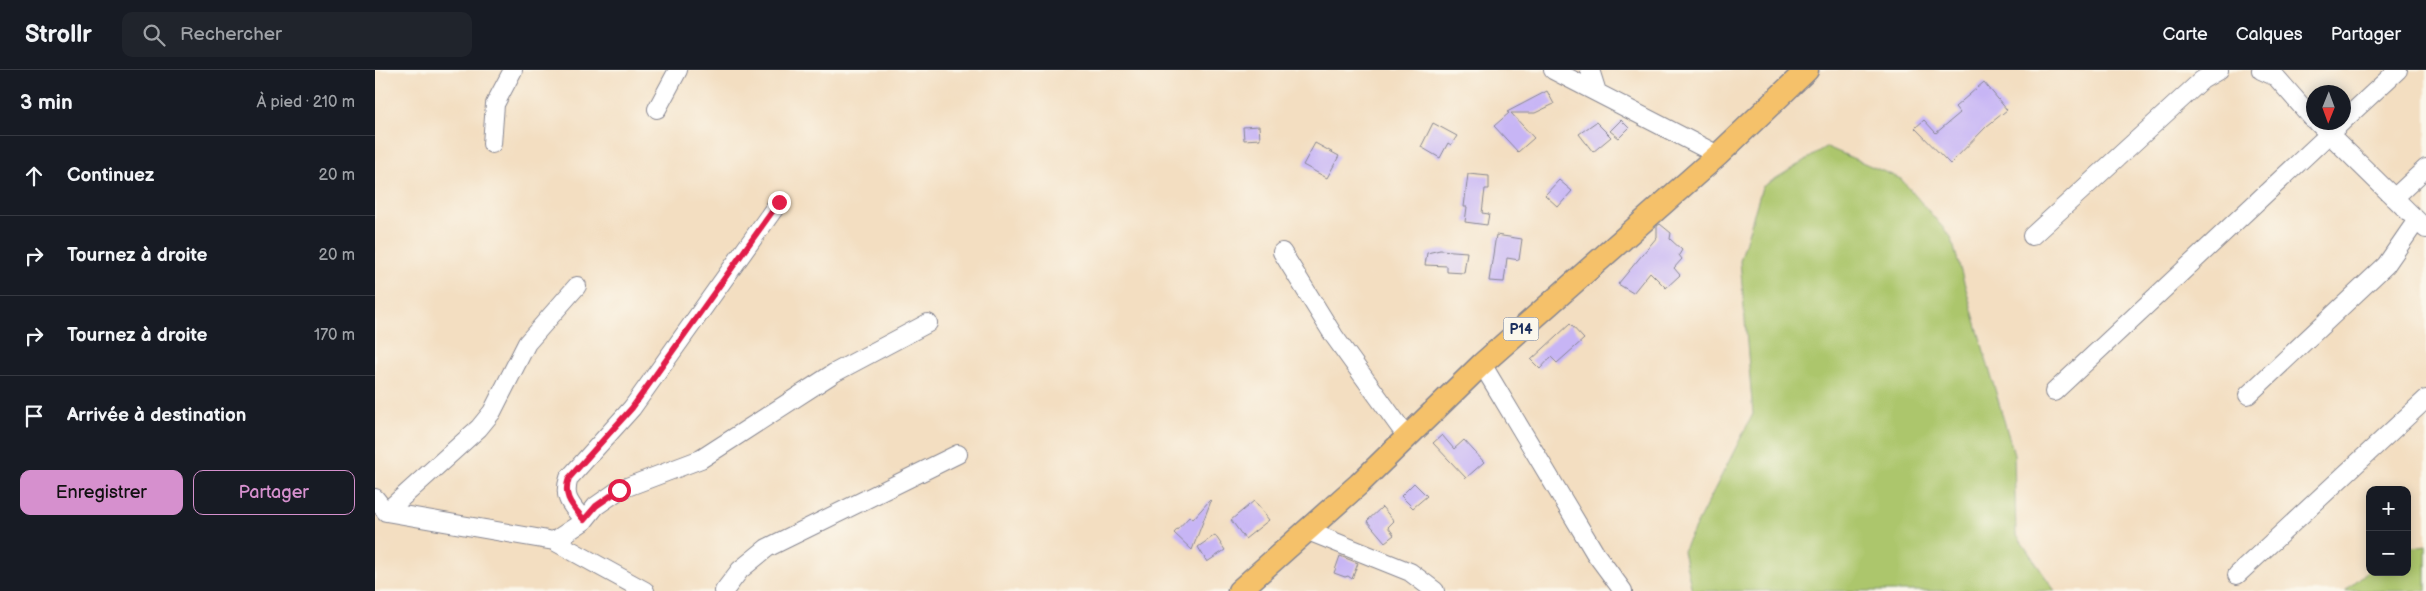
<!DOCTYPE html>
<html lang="fr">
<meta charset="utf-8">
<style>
:root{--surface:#171b24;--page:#20242c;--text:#f1f3f6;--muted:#9ea1a6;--line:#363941;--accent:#d690ce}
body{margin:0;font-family:"Balsamiq Sans",sans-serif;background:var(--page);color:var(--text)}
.controls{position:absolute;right:15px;bottom:15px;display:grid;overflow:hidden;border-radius:10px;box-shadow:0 2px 12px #0003}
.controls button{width:45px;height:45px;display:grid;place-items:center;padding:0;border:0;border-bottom:1px solid var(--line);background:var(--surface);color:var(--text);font:25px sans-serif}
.compass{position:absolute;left:1931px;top:15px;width:45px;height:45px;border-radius:50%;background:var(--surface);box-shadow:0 2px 12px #0003;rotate:181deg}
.stop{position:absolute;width:15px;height:15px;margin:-11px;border:4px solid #e11d48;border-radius:50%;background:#fff}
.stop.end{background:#e11d48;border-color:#fff;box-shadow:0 1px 5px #0008}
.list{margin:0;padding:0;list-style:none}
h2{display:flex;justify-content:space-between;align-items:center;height:65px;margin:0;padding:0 20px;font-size:21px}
h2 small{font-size:16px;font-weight:400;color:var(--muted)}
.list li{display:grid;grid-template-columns:32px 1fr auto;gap:15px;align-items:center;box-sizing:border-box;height:80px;padding:0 20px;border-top:1px solid var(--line)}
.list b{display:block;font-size:19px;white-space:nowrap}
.list em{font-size:16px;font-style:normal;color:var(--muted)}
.actions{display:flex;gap:10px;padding:15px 20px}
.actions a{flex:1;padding:11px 0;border:1px solid var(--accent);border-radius:10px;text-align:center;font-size:18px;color:var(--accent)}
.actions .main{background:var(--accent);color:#111}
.icon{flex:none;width:28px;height:28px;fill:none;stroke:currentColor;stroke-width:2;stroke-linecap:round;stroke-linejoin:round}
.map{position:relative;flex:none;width:2051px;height:521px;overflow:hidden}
header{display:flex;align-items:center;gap:30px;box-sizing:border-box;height:70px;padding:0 25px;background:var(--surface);border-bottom:1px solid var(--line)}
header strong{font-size:24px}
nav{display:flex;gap:28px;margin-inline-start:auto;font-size:18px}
.search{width:350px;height:45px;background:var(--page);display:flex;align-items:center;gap:12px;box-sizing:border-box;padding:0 18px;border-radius:10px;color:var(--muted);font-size:19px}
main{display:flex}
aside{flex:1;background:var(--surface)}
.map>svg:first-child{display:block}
.green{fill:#acc66c;stroke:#647a65}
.building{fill:#c7b5f5}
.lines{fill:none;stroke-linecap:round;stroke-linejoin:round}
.minor-casing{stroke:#878690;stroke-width:20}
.major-casing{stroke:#878690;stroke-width:25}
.minor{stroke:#fff;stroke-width:18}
.major{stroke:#f5c16b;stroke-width:22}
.route{stroke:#e11d48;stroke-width:6}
.labels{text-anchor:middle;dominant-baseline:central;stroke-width:4;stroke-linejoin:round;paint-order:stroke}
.shield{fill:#fbf7ec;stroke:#5e6b89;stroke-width:1}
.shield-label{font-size:14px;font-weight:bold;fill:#1b2f5e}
</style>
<header>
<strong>Strollr</strong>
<div class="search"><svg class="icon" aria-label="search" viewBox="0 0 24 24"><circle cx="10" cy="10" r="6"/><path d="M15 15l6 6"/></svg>Rechercher</div>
<nav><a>Carte</a><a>Calques</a><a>Partager</a></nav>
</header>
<main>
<aside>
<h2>3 min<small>À pied · 210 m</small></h2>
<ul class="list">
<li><svg class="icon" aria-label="ahead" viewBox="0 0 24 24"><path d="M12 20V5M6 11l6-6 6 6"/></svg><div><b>Continuez</b></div><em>20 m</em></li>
<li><svg class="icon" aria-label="right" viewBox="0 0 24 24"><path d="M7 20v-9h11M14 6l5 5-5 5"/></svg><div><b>Tournez à droite</b></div><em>20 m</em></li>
<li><svg class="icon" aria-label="right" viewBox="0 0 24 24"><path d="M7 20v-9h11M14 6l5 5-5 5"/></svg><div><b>Tournez à droite</b></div><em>170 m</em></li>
<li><svg class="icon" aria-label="arrive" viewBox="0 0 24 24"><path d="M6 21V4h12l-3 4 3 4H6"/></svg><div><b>Arrivée à destination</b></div></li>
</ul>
<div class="actions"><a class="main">Enregistrer</a><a>Partager</a></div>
</aside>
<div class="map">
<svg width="2051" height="521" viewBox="0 0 2051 521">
<rect width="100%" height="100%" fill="#fbf7ec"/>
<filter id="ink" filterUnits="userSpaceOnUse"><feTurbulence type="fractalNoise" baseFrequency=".02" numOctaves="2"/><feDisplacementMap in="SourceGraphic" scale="10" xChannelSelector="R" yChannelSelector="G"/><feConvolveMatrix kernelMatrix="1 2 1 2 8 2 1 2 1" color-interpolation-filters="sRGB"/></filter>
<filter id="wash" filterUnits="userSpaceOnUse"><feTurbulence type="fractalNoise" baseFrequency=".0096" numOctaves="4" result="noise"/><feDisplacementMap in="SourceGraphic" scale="20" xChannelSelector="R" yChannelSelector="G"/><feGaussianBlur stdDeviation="1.12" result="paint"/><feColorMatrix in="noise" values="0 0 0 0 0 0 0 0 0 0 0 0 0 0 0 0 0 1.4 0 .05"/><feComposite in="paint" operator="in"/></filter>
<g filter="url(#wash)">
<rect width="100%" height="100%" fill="#f3dec1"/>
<path class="green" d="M1452,77L1526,109L1576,167L1639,385L1641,464L1680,521H1317L1308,481L1378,344L1365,191L1387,117Z
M2051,475V521H1970L1995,499V502H2032V478Z"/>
<g id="blocks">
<path class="building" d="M1609,12L1632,40L1612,56L1575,94L1540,58L1549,50L1561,63L1585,43L1580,37Z
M1172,21L1179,34L1160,43H1136L1159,68L1143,82L1119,56L1134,43L1132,42Z
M1246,50L1254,58L1244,68L1235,61Z
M1221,52L1236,67L1218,82L1204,64Z
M1058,53L1082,66L1076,75L1073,73L1065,88L1046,77Z
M884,56L885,69L869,70L868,57Z
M940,73L964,86L952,108L928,95Z
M1093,104L1114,106V119H1110L1107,143L1114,144L1112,155L1090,152L1092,137H1089Z
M1184,110L1197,121L1183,137L1170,125Z
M1285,154L1296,163L1295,169L1307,180L1304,185L1307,189L1299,198L1305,205L1291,218L1275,202L1258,223L1243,214L1282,167V156Z
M1121,165L1147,169L1144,190L1132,188L1129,212L1114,211Z
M1065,180L1092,182L1089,203L1072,202V196L1050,195L1052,183Z
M1195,254L1209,269L1182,293L1176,287L1165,299L1156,290Z
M1067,365L1079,379L1089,370L1109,392L1091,408L1058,373Z
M1039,413L1052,426L1038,438L1026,426Z
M835,430L836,431L817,480L799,463L815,446L818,449Z
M879,431L894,450L870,469L856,450Z
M1007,437L1019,451L1013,457L1019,465L1010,472L992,451Z
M840,465L850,480L832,492L823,477Z
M965,486L983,493L977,509L973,506L970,507L959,503Z"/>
</g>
</g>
<g filter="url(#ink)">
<use href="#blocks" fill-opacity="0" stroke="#878690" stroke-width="1"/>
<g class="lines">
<defs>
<path id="minor" d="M1178,0L1343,85
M1215,0L1222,22
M1886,0L1901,7L1938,49
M282,39L303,0
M1968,51L2023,0
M1942,52L2051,159
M117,74L120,34L138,0
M2019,128L2051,98
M1657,166L1827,10L1844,0
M907,182L959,266L1032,367
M1107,294L1220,483L1248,521
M1679,322L1967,52
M1873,325L2011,195L2042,150
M0,428L11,442L179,471L270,521
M11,442L104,358L117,342L152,273L202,216
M209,451C197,435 187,429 194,408L257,338L404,132
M933,461L1035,502L1060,521
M179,471L209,451L221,436L244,420L326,389L459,303L553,253
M1862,505L2051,329
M349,521L365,500L392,478L583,384"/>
<path id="major" d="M864,521L984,414L1107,294L1343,85L1432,0"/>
</defs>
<use href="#minor" class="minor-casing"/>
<use href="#major" class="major-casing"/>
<use href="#minor" class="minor"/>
<use href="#major" class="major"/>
</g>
</g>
<g class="lines" filter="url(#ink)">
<path class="route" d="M244,420L221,436L209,450C198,436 187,427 194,408L257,338L404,132"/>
</g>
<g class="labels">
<rect class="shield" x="1128.5" y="247.5" width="35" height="23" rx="4"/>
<g class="shield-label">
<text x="1146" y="259">P14</text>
</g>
</g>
</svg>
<div class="controls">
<button>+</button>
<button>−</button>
</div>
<svg class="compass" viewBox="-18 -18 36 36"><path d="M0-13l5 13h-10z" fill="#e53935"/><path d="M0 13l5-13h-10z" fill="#9ea1a6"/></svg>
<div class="stop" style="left:244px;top:420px"></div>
<div class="stop end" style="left:404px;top:132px"></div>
</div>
</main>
